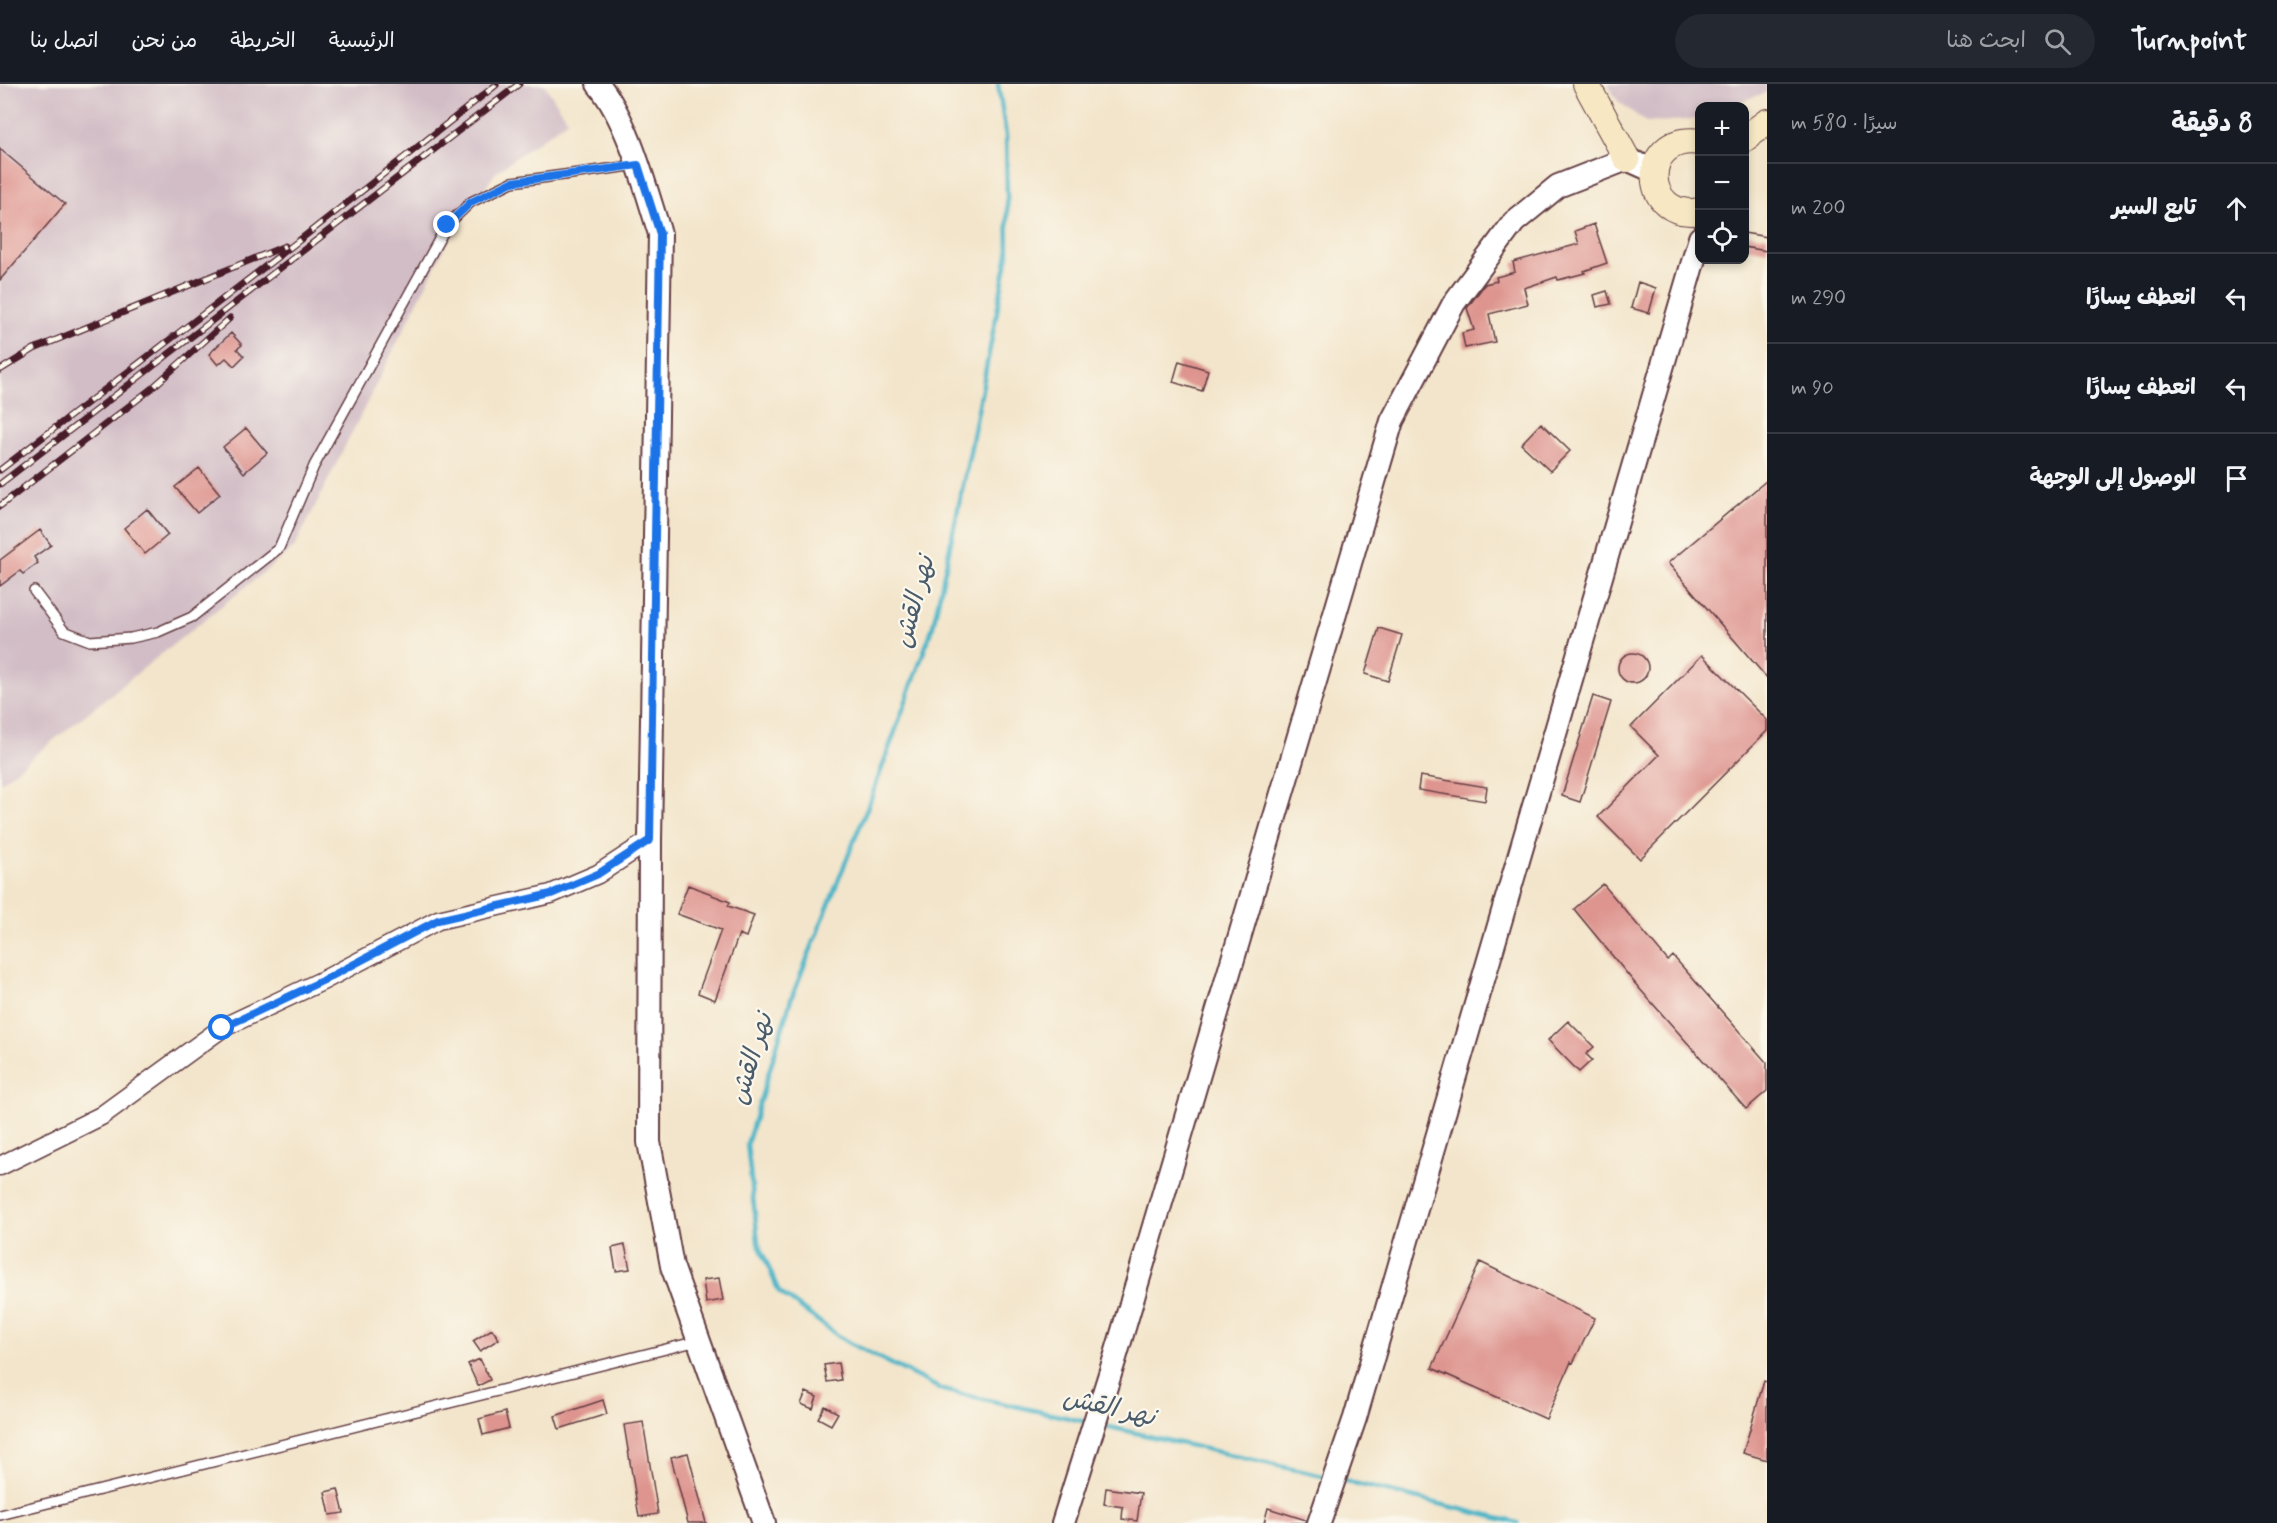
<!DOCTYPE html>
<html lang="ar">
<meta charset="utf-8">
<style>
:root{--surface:#171b24;--page:#242831;--text:#f1f3f6;--muted:#9ea1a6;--line:#363941}
body{margin:0;font-family:Mynerve,"Playpen Sans Arabic",sans-serif;background:var(--page);color:var(--text);direction:rtl}
.controls{position:absolute;right:18px;top:18px;display:grid;overflow:hidden;border-radius:12px;box-shadow:0 3px 9px #0003}
.controls button{width:54px;height:54px;display:grid;place-items:center;padding:0;border:0;border-bottom:2px solid var(--line);background:var(--surface);color:var(--text);font:30px sans-serif}
.stop{position:absolute;width:18px;height:18px;margin:-14px;border:4px solid #1a73e8;border-radius:50%;background:#fff}
.stop.end{background:#1a73e8;border-color:#fff;box-shadow:0 2px 6px #0008}
.list{margin:0;padding:0;list-style:none}
h2{display:flex;justify-content:space-between;align-items:center;height:78px;margin:0;padding:0 24px;font-size:26px}
h2 small{font-size:20px;font-weight:400;color:var(--muted)}
.list li{display:grid;grid-template-columns:39px 1fr auto;gap:18px;align-items:center;box-sizing:border-box;height:90px;padding:0 24px;border-top:2px solid var(--line)}
.list b{display:block;font-size:22px;white-space:nowrap}
.list em{font-size:20px;font-style:normal;color:var(--muted)}
.icon{flex:none;width:33px;height:33px;fill:none;stroke:currentColor;stroke-width:2;stroke-linecap:round;stroke-linejoin:round}
.map{position:relative;flex:none;width:1767px;height:1439px;overflow:hidden;direction:ltr}
header{display:flex;align-items:center;gap:36px;box-sizing:border-box;height:84px;padding:0 30px;background:var(--surface);border-bottom:2px solid var(--line)}
header strong{font-size:28px}
nav{display:flex;gap:33px;margin-inline-start:auto;font-size:21px}
.search{width:420px;height:54px;background:var(--page);display:flex;align-items:center;gap:15px;box-sizing:border-box;padding:0 21px;border-radius:33px;color:var(--muted);font-size:22px}
main{display:flex}
aside{flex:1;background:var(--surface)}
.map>svg:first-child{display:block}
.industrial{fill:#d2bdc6}
.lines{fill:none;stroke-linecap:round;stroke-linejoin:round}
.stream{stroke:#4bb5c8;stroke-width:4.5}
.building{fill:#de948f}
.service-casing{stroke:#633d43;stroke-width:12}
.minor-casing{stroke:#633d43;stroke-width:21}
.tertiary-casing{stroke:#633d43;stroke-width:26}
.secondary-casing{stroke:#633d43;stroke-width:28}
.service{stroke:#fff;stroke-width:9}
.minor{stroke:#fff;stroke-width:18}
.tertiary{stroke:#fff;stroke-width:22}
.secondary{stroke:#f7e8c3;stroke-width:26}
.rail-casing{stroke:#4a1f2b;stroke-width:7}
.rail{stroke:#fbf7ec;stroke-width:4.5;stroke-dasharray:14;stroke-linecap:butt}
.route{stroke:#1a73e8;stroke-width:8}
.labels{text-anchor:middle;dominant-baseline:central;stroke-width:4.5;stroke-linejoin:round;paint-order:stroke}
.water-label{font-size:26px;font-style:italic;fill:#4a5b6a;stroke:#fbf7ec}
</style>
<header>
<strong>Turnpoint</strong>
<div class="search"><svg class="icon" aria-label="search" viewBox="0 0 24 24"><circle cx="10" cy="10" r="6"/><path d="M15 15l6 6"/></svg>ابحث هنا</div>
<nav><a>الرئيسية</a><a>الخريطة</a><a>من نحن</a><a>اتصل بنا</a></nav>
</header>
<main>
<aside>
<h2>8 دقيقة<small>سيرًا · 580 m</small></h2>
<ul class="list">
<li><svg class="icon" aria-label="ahead" viewBox="0 0 24 24"><path d="M12 20V5M6 11l6-6 6 6"/></svg><div><b>تابع السير</b></div><em>200 m</em></li>
<li><svg class="icon" aria-label="left" viewBox="0 0 24 24"><path d="M17 20v-9H6M10 6l-5 5 5 5"/></svg><div><b>انعطف يسارًا</b></div><em>290 m</em></li>
<li><svg class="icon" aria-label="left" viewBox="0 0 24 24"><path d="M17 20v-9H6M10 6l-5 5 5 5"/></svg><div><b>انعطف يسارًا</b></div><em>90 m</em></li>
<li><svg class="icon" aria-label="arrive" viewBox="0 0 24 24"><path d="M6 21V4h12l-3 4 3 4H6"/></svg><div><b>الوصول إلى الوجهة</b></div></li>
</ul>
</aside>
<div class="map">
<svg width="1767" height="1439" viewBox="0 0 1767 1439">
<rect width="100%" height="100%" fill="#fbf7ec"/>
<filter id="ink" filterUnits="userSpaceOnUse"><feTurbulence type="fractalNoise" baseFrequency=".0167" numOctaves="2"/><feDisplacementMap in="SourceGraphic" scale="12" xChannelSelector="R" yChannelSelector="G"/><feConvolveMatrix kernelMatrix="1 2 1 2 8 2 1 2 1" color-interpolation-filters="sRGB"/></filter>
<filter id="wash" filterUnits="userSpaceOnUse"><feTurbulence type="fractalNoise" baseFrequency=".008" numOctaves="4" result="noise"/><feDisplacementMap in="SourceGraphic" scale="24" xChannelSelector="R" yChannelSelector="G"/><feGaussianBlur stdDeviation="1.35" result="paint"/><feColorMatrix in="noise" values="0 0 0 0 0 0 0 0 0 0 0 0 0 0 0 0 0 1.4 0 .05"/><feComposite in="paint" operator="in"/></filter>
<g filter="url(#wash)">
<rect width="100%" height="100%" fill="#f3e5cb"/>
<path class="industrial" d="M0,0H544L568,36L496,88L449,155L294,464L0,699Z
M1607,0H1767V8L1729,22H1700L1699,34L1696,35L1647,39L1618,17Z"/>
<g class="lines">
<path class="stream" d="M998,0L1006,51L1008,170L969,373L933,542L870,717L791,915L747,1060L758,1158L779,1208L844,1256L943,1306L1087,1338
M1101,1341L1327,1393
M1341,1396L1518,1439"/>
</g>
<g id="blocks">
<path class="building" d="M0,65L65,120L0,196Z
M1594,140L1607,179L1584,187L1585,189L1558,196L1557,193L1524,204L1528,220L1489,230L1495,258L1465,264L1462,249L1474,246L1467,224L1485,200L1497,197L1496,193L1515,188L1513,178L1579,160L1575,147Z
M1744,149L1767,153V167L1744,163Z
M1638,198L1656,204L1649,229L1631,224Z
M1607,207L1611,220L1597,223L1594,211Z
M231,249L242,261L237,265L244,272L234,282L226,274L218,281L209,270Z
M1179,277L1208,286L1202,307L1173,298Z
M1541,339L1570,367L1550,387L1521,360Z
M246,344L267,369L244,389L223,363Z
M199,384L220,410L197,429L175,403Z
M1767,396V594L1668,479Z
M147,425L168,451L145,470L124,444Z
M40,446L51,461L34,473L38,479L23,490L20,487L0,502V476Z
M1379,544L1402,551L1388,597L1365,590Z
M1618 584a15 15 0 1 1 30 0a15 15 0 1 1-30 0Z
M1702,571L1767,636V647L1640,775L1598,733L1659,671L1631,643Z
M1593,612L1611,618L1580,718L1562,712Z
M1420,692L1487,703L1485,717L1418,706Z
M1603,800L1668,877L1673,872L1767,979V1007L1746,1025L1638,903L1574,825Z
M688,801L712,810V811L730,818L728,822L754,831L746,853L739,850L715,916L698,909L721,846L677,830Z
M1568,937L1594,963L1586,970L1592,976L1579,988L1548,956Z
M625,1161L630,1185L616,1187L612,1164Z
M1480,1178L1595,1234L1573,1279L1571,1278L1546,1335L1432,1284Z
M719,1194L723,1216L706,1219L703,1196Z
M492,1245L499,1255L480,1267L473,1257Z
M480,1275L490,1296L478,1302L468,1280Z
M838,1279L841,1296L827,1298L824,1281Z
M1764,1297L1767,1298V1376L1743,1369Z
M806,1308L817,1313L813,1325L801,1320Z
M603,1316L607,1330L559,1345L555,1332Z
M825,1322L838,1329L831,1341L818,1334Z
M505,1328L509,1344L483,1351L479,1335Z
M643,1338L658,1430L639,1433L624,1341Z
M688,1369L706,1439H688L671,1373Z
M1106,1404L1141,1409L1137,1437L1122,1435L1123,1423L1104,1420Z
M338,1405L344,1429L330,1431L325,1408Z
M1268,1424L1306,1436V1439H1264Z"/>
</g>
</g>
<g filter="url(#ink)">
<use href="#blocks" fill-opacity="0" stroke="#633d43" stroke-width="1.5"/>
<g class="lines">
<defs>
<path id="service" d="M34,507L64,547L90,557L131,554L158,548L192,533L279,464L314,382L447,141L471,118L512,98L638,81
M0,1431L698,1257"/>
<path id="minor" d="M0,1082L101,1032L222,944L324,896L438,836L551,810L598,790L650,756"/>
<path id="tertiary" d="M598,0C629,38 645,103 660,150L650,756L649,1058L672,1182L764,1439
M1063,1439L1115,1274L1392,337L1454,219L1514,138L1558,102L1627,75L1654,87
M1319,1439L1355,1334L1700,154"/>
<path id="secondary" d="M1586,0L1627,75
M1744,55L1767,38
M1700,58C1637,49 1642,138 1700,127"/>
</defs>
<use href="#service" class="service-casing"/>
<use href="#minor" class="minor-casing"/>
<use href="#tertiary" class="tertiary-casing"/>
<use href="#secondary" class="secondary-casing"/>
<use href="#service" class="service"/>
<use href="#minor" class="minor"/>
<use href="#tertiary" class="tertiary"/>
<use href="#secondary" class="secondary"/>
<defs>
<path id="rail" d="M0,286L34,265L285,162
M0,386L301,155L496,1
M0,400L519,0
M0,422L151,305L230,234"/>
</defs>
<use href="#rail" class="rail-casing"/>
<use href="#rail" class="rail"/>
</g>
</g>
<g class="lines" filter="url(#ink)">
<path class="route" d="M222,944L324,896L438,836L551,810L598,790L650,756L660,150L638,81L512,98L471,118L447,141"/>
</g>
<g class="labels">
<g class="water-label">
<text transform="translate(915 518) rotate(-75)">نهر القش</text>
<text transform="translate(752 975) rotate(-73)">نهر القش</text>
<text transform="translate(1109 1324) rotate(13)">نهر القش</text>
</g>
</g>
</svg>
<div class="controls">
<button>+</button>
<button>−</button>
<button><svg class="icon" aria-label="locate" viewBox="0 0 24 24"><circle cx="12" cy="12" r="6"/><path d="M12 2v4M12 18v4M2 12h4M18 12h4"/></svg></button>
</div>
<div class="stop" style="left:222px;top:944px"></div>
<div class="stop end" style="left:447px;top:141px"></div>
</div>
</main>
